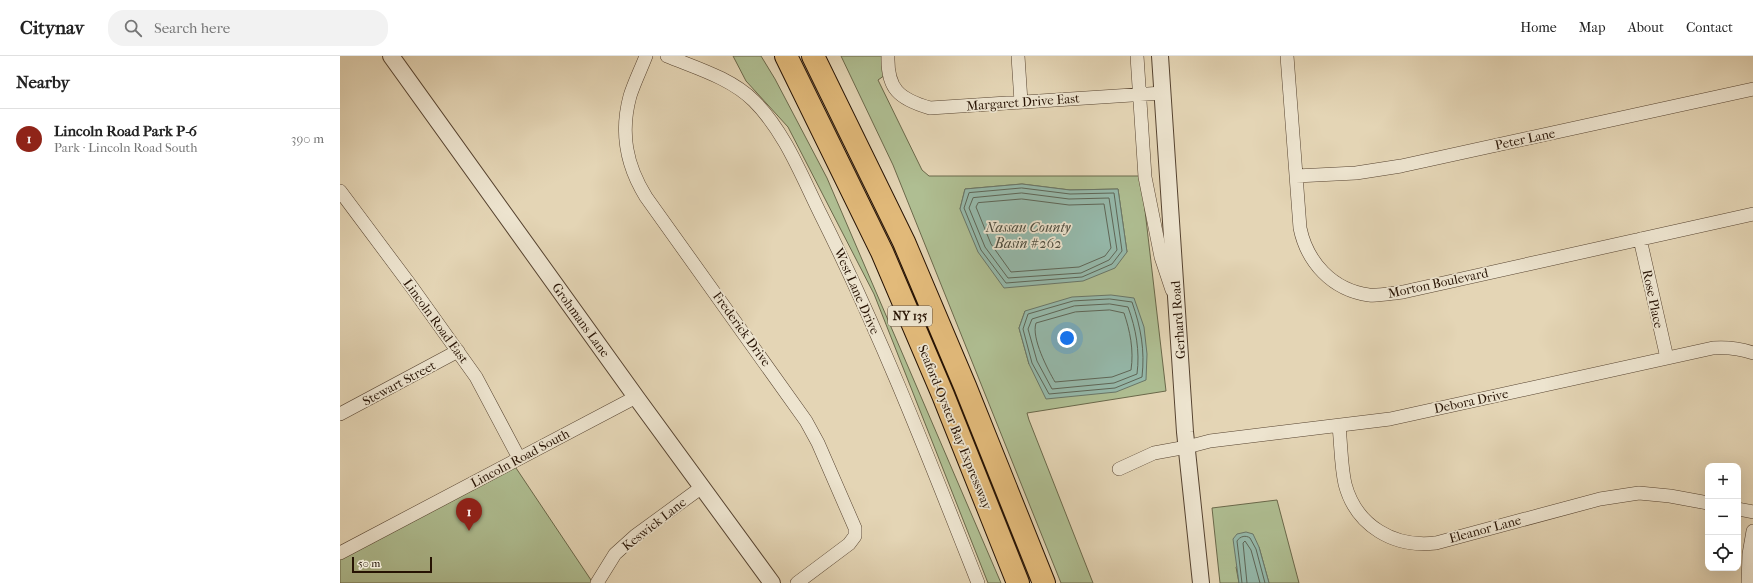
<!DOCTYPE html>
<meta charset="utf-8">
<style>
:root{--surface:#fff;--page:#f2f2f2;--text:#222;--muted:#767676;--line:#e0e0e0;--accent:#8f2418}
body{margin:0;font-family:"IM FELL French Canon",serif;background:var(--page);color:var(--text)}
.controls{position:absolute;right:12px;bottom:12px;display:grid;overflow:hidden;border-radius:8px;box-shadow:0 4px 16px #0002}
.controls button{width:36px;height:36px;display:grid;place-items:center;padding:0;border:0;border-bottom:1px solid var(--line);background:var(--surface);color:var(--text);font:20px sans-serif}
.scale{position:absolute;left:12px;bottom:10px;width:80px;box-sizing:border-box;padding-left:4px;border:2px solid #261203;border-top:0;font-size:11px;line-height:14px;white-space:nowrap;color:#261203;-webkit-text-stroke:3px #ede4cf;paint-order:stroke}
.you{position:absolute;left:727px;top:282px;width:14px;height:14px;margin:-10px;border:3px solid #fff;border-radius:50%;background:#1a73e8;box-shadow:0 0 0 6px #1a73e833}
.badge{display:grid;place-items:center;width:26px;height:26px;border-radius:50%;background:var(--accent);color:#fff;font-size:13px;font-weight:700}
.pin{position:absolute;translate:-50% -33px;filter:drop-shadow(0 1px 2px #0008)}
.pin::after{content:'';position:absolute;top:21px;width:14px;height:12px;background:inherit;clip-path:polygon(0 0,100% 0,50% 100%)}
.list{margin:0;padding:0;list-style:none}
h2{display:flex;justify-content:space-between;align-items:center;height:52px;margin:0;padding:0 16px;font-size:17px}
h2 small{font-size:13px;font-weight:400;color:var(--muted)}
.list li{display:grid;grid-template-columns:26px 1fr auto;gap:12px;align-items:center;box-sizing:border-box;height:60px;padding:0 16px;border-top:1px solid var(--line)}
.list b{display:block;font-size:15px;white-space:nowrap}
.list p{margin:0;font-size:13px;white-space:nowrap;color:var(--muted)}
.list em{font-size:13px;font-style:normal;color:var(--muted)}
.icon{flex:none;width:22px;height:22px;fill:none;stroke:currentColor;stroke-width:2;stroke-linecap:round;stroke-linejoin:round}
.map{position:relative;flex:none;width:1413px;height:527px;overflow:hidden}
header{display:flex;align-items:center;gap:24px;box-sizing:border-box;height:56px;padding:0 20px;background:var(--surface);border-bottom:1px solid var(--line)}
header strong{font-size:19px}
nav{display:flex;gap:22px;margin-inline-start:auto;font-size:14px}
.search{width:280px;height:36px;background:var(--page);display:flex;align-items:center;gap:10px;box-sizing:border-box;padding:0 14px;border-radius:16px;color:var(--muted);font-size:15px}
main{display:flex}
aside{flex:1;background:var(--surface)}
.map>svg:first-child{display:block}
.green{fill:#afbe92;stroke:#6a684a;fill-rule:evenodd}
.water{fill:#95b9ab;stroke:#697668}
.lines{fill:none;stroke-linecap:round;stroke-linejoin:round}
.shore{stroke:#5e6657;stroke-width:1}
.minor-casing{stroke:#564330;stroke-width:14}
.tertiary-casing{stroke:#564330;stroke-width:18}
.motorway-casing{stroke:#261203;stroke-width:24}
.minor{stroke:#ede4cf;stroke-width:13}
.tertiary{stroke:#ede4cf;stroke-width:16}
.motorway{stroke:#e2ba7a;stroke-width:22}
.labels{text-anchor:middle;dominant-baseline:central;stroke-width:3.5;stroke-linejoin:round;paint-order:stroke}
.shield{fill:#ede4cf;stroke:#625140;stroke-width:1}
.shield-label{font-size:12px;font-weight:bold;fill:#261203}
.street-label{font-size:13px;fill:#261203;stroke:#ede4cf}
.water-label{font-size:14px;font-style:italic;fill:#4d4c3e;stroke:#ede4cf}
</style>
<header>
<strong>Citynav</strong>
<div class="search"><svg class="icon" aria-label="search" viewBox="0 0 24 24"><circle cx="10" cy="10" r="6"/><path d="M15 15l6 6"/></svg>Search here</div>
<nav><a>Home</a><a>Map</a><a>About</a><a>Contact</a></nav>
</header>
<main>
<aside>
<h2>Nearby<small></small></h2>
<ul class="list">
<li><span class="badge">1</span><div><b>Lincoln Road Park P-6</b><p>Park · Lincoln Road South</p></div><em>390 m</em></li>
</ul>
</aside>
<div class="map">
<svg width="1413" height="527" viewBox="0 0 1413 527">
<rect width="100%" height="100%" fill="#e4d5b5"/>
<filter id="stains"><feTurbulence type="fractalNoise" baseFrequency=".005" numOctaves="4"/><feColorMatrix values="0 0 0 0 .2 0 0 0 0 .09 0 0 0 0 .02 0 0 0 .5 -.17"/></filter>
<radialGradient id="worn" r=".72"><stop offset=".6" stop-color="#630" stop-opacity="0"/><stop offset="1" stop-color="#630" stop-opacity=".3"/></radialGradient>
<path class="green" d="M393,0H421L435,23L487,122L661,527H648L534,238L448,71L406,25Z
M501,0H549L548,17L538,24L582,114L589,120H801L826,335L687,357L689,364L753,527H721L553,109ZM682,128L730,134L778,133L787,196L620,153L625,133ZM685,255L689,308L679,272Z
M172,406L253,527H0V497Z
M937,444L959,527H929L919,491L896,511L899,527H880L872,452Z"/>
<path class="water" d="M682,128L730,134L778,133L787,196L775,212L743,225L664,232L638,196L620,153L625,133Z
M771,239L794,242L804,271L807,298L806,324L776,336L706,343L689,308L679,272L685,255L732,241Z
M906,476L913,478L919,491L929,527H899L893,483L897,478Z"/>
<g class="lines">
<path class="shore" d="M682,132L730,138L774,137L782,195L772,208L742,221L666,227L641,194L624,152L629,137Z
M682,137L729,143L769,142L777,194L769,204L741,217L668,222L645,191L629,152L633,142Z
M682,143L729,149L764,148L771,192L765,200L739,211L671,216L651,188L636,151L638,147Z
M770,243L792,246C801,272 805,294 802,321L775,332L709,338L692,307L683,273L688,258L733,245Z
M770,248L788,251C796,273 800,295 797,318L774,327L712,333L697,305L688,273L692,263L734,250Z
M770,254L784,257C790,275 794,294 791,314L772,321L715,326C708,314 691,282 696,267L735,256Z
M902,527L897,485C900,480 906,479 910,482L916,493L925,527
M907,527L903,487L905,485L911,494L920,527"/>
<defs>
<path id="minor" d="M306,0C301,13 294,27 290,40C280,77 286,109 306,141L466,365L478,387L515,472V480L509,488L457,527
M327,0C356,12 391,22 414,45C445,76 462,121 481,159C541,279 589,403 638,527
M548,0C547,33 559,43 590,52L823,37
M678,0L681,46
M797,0L805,121L821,201L832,234
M947,0L960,172C967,206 992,234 1029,239C1040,240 1052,237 1063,236L1413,158
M956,120L1016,117L1061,110L1413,33
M0,135L71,230L136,321L179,402
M1300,183L1327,302
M0,358L118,295
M999,370C1001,389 1001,410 1005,428C1016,470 1054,492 1096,487L1260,443L1299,437L1330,440L1368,447
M779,413L814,397L847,391L870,385L1050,363L1373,292C1388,291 1399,292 1413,297
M1398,453L1413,456
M0,497L296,341
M257,527L275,498L295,480L362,431
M1408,527L1409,498L1413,475"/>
<path id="tertiary" d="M51,0L296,341L432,527
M820,0L845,376L861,527"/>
<path id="motorway" d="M446,0L542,196L603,339L678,527
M473,0L564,186L625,330L704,527"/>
</defs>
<use href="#minor" class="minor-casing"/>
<use href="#tertiary" class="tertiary-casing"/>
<use href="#motorway" class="motorway-casing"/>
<use href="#minor" class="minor"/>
<use href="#tertiary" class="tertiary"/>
<use href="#motorway" class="motorway"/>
</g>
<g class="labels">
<rect class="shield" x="548" y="250" width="44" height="20" rx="3"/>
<g class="shield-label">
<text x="570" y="260">NY 135</text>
</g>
<g class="street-label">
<text transform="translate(683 46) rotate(-4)">Margaret Drive East</text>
<text transform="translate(1185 83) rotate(-12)">Peter Lane</text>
<text transform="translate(1098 227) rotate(-12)">Morton Boulevard</text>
<text transform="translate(517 235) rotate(66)">West Lane Drive</text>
<text transform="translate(1313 243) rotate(78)">Rose Place</text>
<text transform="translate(241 264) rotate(54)">Grohmans Lane</text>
<text transform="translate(838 264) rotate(-94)">Gerhard Road</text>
<text transform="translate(96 265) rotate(54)">Lincoln Road East</text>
<text transform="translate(402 273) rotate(54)">Frederick Drive</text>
<text transform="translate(59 327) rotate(-28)">Stewart Street</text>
<text transform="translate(1131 345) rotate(-12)">Debora Drive</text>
<text transform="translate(615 371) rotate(68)">Seaford-Oyster Bay Expressway</text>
<text transform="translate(180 402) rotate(-28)">Lincoln Road South</text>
<text transform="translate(314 468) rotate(-38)">Keswick Lane</text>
<text transform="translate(1145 473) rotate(-15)">Eleanor Lane</text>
</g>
<g class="water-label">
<text x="688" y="171">Nassau County<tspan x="688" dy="16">Basin #262</tspan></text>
</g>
</g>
<rect width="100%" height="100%" filter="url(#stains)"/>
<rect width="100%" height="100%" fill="url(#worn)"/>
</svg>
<div class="controls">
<button>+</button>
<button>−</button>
<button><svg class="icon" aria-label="locate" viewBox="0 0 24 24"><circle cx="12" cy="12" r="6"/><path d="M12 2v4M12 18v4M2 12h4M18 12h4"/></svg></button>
</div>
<div class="scale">50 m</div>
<div class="you"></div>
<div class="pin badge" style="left:129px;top:475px">1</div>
</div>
</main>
